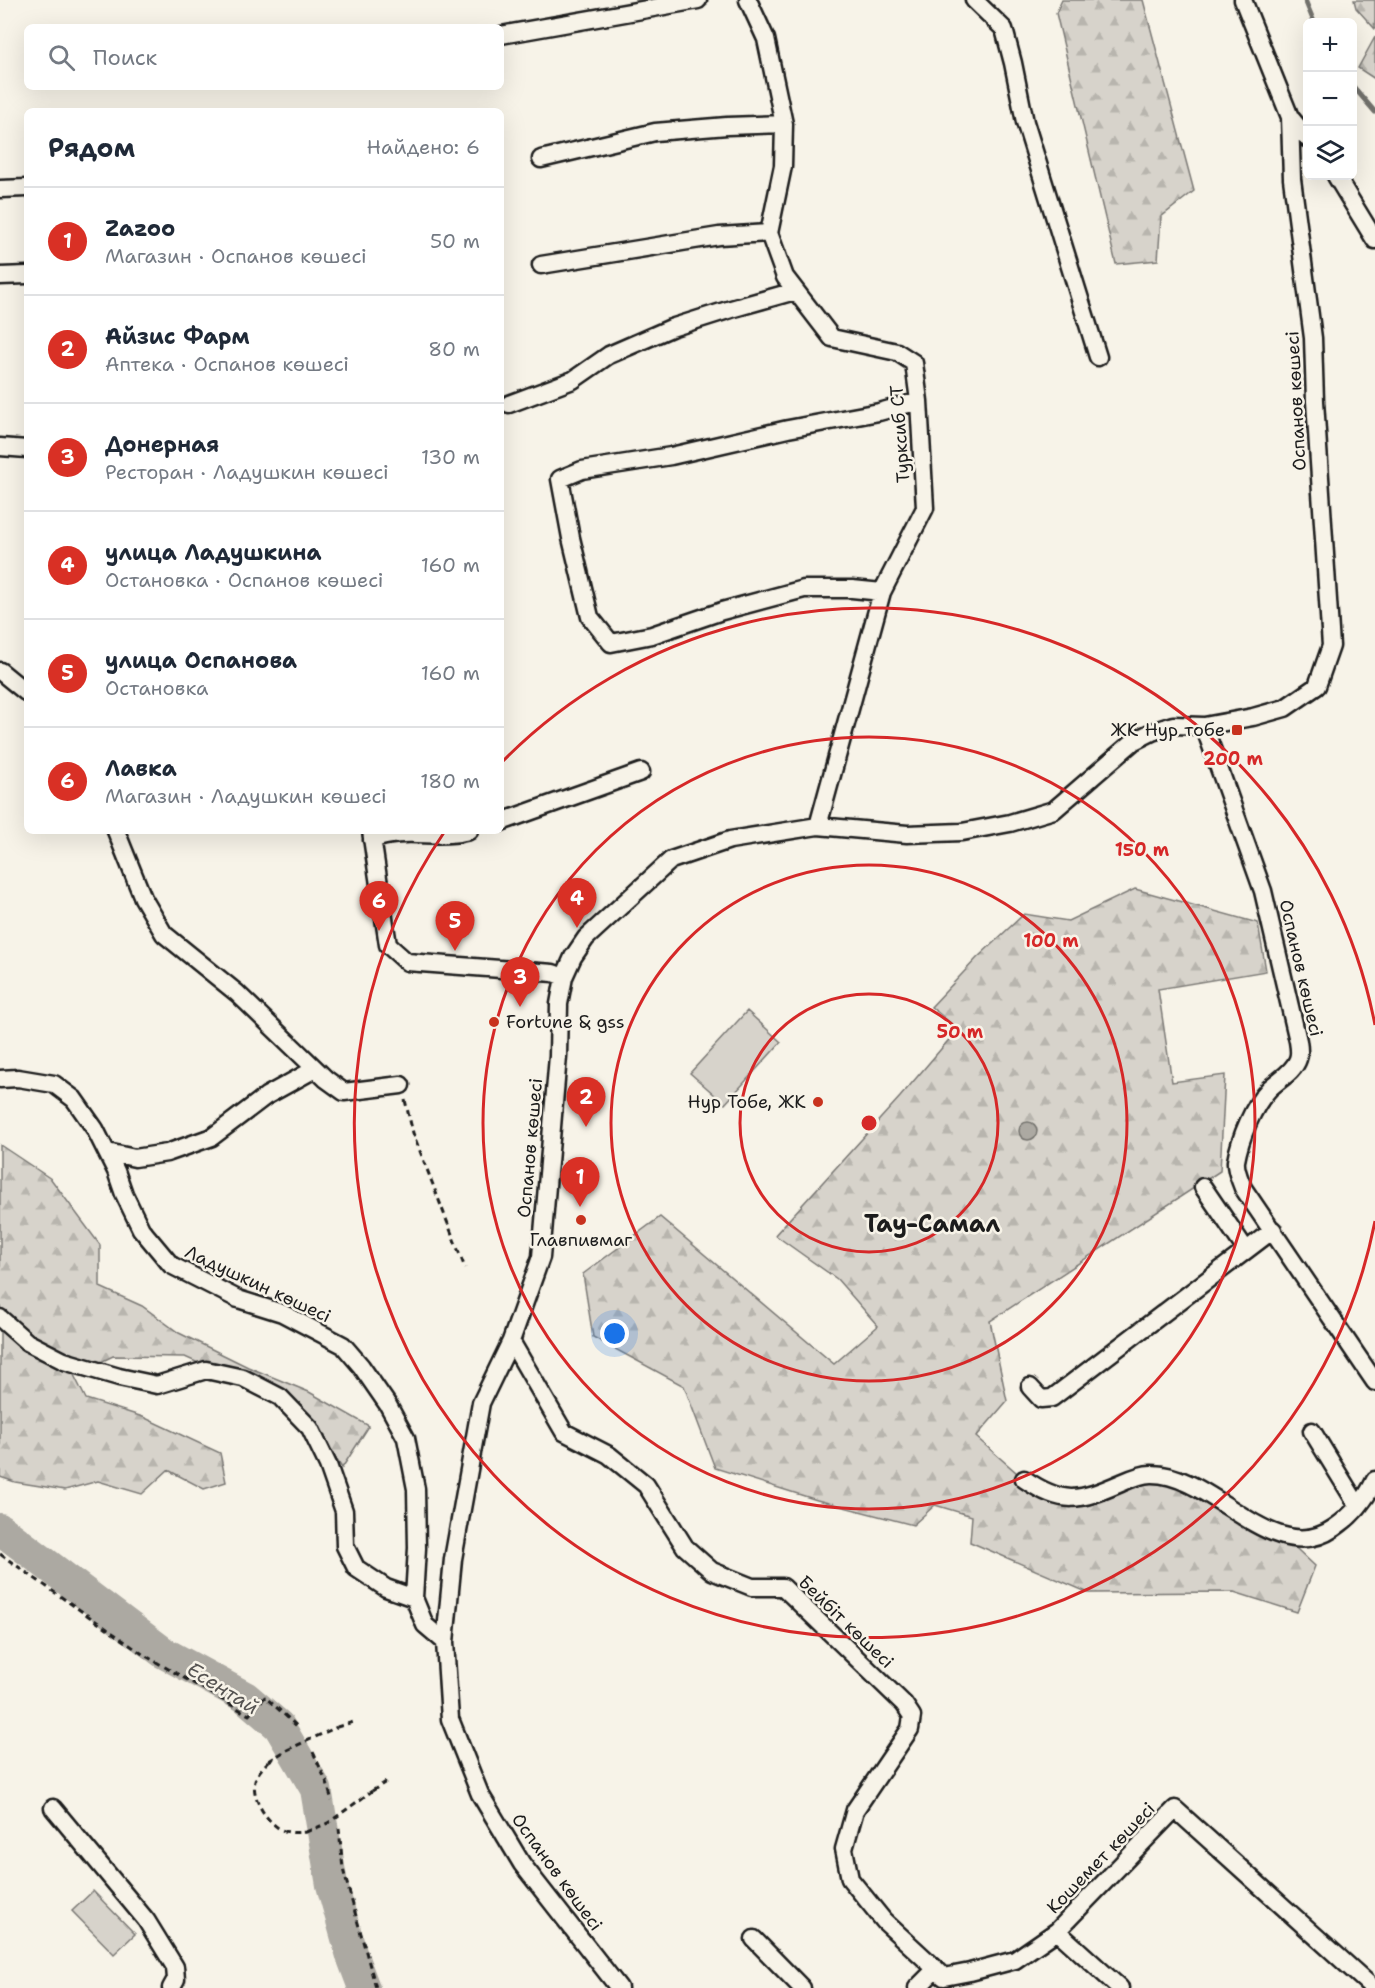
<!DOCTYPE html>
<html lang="ru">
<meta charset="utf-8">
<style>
:root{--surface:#fff;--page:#f6f6f7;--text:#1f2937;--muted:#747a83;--line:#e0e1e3;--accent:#d93025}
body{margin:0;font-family:"Shantell Sans",sans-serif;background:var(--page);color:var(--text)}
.controls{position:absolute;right:18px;top:18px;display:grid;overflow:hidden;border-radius:9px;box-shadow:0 6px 24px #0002}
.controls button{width:54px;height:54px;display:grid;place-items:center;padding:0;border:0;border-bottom:2px solid var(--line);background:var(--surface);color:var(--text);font:30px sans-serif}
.you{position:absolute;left:615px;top:1334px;width:21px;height:21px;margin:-15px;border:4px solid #fff;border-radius:50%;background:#1a73e8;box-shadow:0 0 0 9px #1a73e833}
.badge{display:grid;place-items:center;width:39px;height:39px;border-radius:50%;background:var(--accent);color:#fff;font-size:20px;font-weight:700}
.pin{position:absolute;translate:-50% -50px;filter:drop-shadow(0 2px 3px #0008)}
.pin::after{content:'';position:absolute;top:32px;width:21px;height:18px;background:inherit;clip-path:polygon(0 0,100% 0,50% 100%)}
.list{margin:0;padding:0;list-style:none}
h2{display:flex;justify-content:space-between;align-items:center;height:78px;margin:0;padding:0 24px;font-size:26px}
h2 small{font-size:20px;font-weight:400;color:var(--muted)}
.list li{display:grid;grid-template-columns:39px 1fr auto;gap:18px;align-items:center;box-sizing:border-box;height:108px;padding:0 24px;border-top:2px solid var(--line)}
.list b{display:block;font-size:22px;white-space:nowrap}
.list p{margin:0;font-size:20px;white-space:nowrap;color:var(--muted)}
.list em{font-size:20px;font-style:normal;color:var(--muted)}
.icon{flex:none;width:33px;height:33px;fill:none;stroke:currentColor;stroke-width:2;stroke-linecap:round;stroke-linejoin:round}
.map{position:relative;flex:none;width:1375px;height:1988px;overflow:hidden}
.search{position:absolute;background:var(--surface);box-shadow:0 6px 24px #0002;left:24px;top:24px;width:480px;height:66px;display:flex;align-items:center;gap:15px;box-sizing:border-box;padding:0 21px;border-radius:9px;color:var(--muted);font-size:22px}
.panel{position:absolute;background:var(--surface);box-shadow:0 6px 24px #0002;left:24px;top:108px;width:480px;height:726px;border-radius:9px}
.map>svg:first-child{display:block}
.green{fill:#d7d3cb;stroke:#7a7874;stroke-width:1.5}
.forest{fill:url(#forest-firs);stroke:#7a7874;stroke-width:1.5}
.water{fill:url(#water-ripples);stroke:#72716c;stroke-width:1.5}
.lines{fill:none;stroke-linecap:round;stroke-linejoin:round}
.stream{stroke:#72716c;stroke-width:5}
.river{stroke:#aca9a2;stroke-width:32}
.minor-casing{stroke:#1c1c1c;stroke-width:21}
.path{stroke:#1c1c1c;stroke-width:3;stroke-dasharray:6 4.5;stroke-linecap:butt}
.minor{stroke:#f7f3e8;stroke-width:16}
.path-bridge{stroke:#1c1c1c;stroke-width:3;stroke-dasharray:6 4.5;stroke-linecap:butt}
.ring{fill:none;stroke:#d62828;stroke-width:3}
.poi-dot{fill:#c8321e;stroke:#f7f3e8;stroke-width:2}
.labels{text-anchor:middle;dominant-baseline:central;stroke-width:5;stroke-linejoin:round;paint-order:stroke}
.street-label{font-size:18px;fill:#1c1c1c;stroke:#f7f3e8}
.poi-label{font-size:18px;fill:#1c1c1c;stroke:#f7f3e8;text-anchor:end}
.water-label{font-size:20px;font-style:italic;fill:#565452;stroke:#f7f3e8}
.district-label{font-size:24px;font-weight:bold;fill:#1c1c1c;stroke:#f7f3e8}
.centre{fill:#d62828;stroke:#f7f3e8;stroke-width:3}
.ring-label{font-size:18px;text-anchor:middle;font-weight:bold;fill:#d62828;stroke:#f7f3e8;stroke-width:5;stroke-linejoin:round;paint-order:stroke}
</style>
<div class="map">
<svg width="1375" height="1988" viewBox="0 0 1375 1988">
<defs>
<pattern id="forest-firs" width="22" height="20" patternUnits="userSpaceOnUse" patternTransform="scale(1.5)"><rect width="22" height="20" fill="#d7d3cb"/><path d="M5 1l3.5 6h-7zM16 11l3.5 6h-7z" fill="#b8b5ae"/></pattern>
<pattern id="water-ripples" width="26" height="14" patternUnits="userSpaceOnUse" patternTransform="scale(1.5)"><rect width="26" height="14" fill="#aca9a2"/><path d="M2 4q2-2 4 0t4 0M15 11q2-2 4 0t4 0" fill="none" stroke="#8b8983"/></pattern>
</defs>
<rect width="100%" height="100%" fill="#f7f3e8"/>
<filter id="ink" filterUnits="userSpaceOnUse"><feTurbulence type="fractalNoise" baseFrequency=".0167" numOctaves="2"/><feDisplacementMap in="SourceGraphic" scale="12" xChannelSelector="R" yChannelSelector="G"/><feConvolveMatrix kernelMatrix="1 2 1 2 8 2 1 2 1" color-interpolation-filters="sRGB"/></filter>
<g filter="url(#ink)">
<path class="green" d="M747,1011L781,1042L725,1104L690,1073Z
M93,1891L135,1934L114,1954L72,1911Z"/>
<path class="forest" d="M1062,0H1143L1194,191L1161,217L1158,260L1116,264L1056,13Z
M1354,0H1375V29L1356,8Z
M1375,37V79L1358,68Z
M1135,889L1258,923L1266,971L1158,989L1172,1082L1225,1075L1220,1171L990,1321L1007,1401L976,1437L1024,1479L1073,1495L1170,1478L1282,1535L1315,1566L1297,1612L1234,1592L1089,1593L970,1542L972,1516L935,1505L913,1525L817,1500L715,1468L684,1386L593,1337L583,1274L660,1217L834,1364L878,1326L837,1279L775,1235L900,1097L958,1029L931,1007L977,958L1024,914L1068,921Z
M0,1145L51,1179L100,1245V1287L142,1306L179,1333L248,1367L309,1392L369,1426L342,1468L305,1411L185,1357L113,1356L74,1375L86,1399L143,1417L220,1453L226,1482L204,1489L168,1470L142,1494L98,1481L65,1490L15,1482L0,1477Z"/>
<path class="water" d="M1019 1131a9 9 0 1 1 18 0a9 9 0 1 1-18 0Z"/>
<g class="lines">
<path class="stream" d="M1305,0L1314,22
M1352,85L1375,112"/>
<path class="river" d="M0,1529L164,1653L245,1697L279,1726L316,1789L332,1885L352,1956L364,1988"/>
<defs>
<path id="minor" d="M748,0L766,39L784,124L783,166L769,233L785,277L832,338L897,352L914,363L919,401L925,508L882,592L818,826
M974,0L1004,29L1013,63L1025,122L1098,357
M501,35L698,0
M1290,117L1308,139
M541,159L655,132L727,126L784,124
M1336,176L1375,240
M0,189L27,188
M541,265L719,236L769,233
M0,276L27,275
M509,404L573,380L609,355L671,328L731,309L795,291
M0,447L27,449
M882,592L852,589H804L722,611L652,635L611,643L590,617L571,538L560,479L582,470L671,456L788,429L879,412L919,401
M0,671L27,693
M1204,726L1263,891L1298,1041C1299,1047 1300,1054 1298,1059C1294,1072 1278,1080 1269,1089C1253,1106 1240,1138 1236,1161C1235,1170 1240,1179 1243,1188L1375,1382
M501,822L641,772
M116,831L143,898L164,934L237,993L326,1079L344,1092L401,1085
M371,831L388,945L407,962L553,973L564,977
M372,840C405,827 436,840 469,831
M0,1079L18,1078L54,1084L74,1099L95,1129L116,1171L124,1194L141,1229L171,1265L238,1299L282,1313L343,1345L361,1366L388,1405L406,1438L416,1489L417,1548L414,1598L425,1625L445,1642
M107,1152L135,1158L167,1153L212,1137L266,1096L315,1069
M1203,1187L1246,1250
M0,1318L27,1342L64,1361L119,1377L157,1385L206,1370L243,1378L280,1397L310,1428L328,1465L344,1511L345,1546L356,1568L386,1588L414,1598
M511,1341L564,1432L609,1455L646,1485L685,1547L712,1571L752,1587H783L904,1704L912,1716L910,1729L855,1810L844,1849L850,1879L884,1921L936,1969
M1030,1387L1041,1399L1052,1398L1273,1230
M1312,1431L1358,1506
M1024,1479C1064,1506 1079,1501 1121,1483C1130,1479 1141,1474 1151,1474C1213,1473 1273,1570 1334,1528C1352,1516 1366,1499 1375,1480
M53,1808L146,1920L175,1967L176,1979L171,1988
M1057,1931L1120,1988
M754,1939L802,1988
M619,1988L522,1864L480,1794L450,1719L445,1642L453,1559L481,1403L511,1341L541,1257L558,1056L559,1004L564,977L573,957L586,938L671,860L730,840L818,826L907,834L962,832L1010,823L1054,810L1134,741L1152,732L1173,725L1204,726L1253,717L1285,708L1317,686L1331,646L1315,401L1313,338L1292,179L1290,117L1243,0
M917,1988L936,1969L944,1977L970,1972L1015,1960L1057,1931L1175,1809L1373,1988"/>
</defs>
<use href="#minor" class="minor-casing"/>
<path class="path" d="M405,1100L413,1133L465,1268
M0,1554L144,1655L249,1715L265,1697L299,1728
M337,1727L353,1722
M313,1752L327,1783L332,1801
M269,1761C264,1766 257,1773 255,1781C251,1798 267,1823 282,1830C289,1833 298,1833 306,1832
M372,1791L386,1782
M339,1828L343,1869L376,1988"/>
<use href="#minor" class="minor"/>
<path class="path-bridge" d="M269,1761L285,1751L337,1727
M306,1832L328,1823L372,1791"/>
</g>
</g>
<g class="ring">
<circle cx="869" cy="1123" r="129"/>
<circle cx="869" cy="1123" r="258"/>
<circle cx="869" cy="1123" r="386"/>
<path d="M1375 1221A515 515 0 1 1 445 831M502 762A515 515 0 0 1 1375 1025"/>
</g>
<g class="poi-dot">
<rect x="1231" y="724" width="12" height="12" rx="3"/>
<circle cx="494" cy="1022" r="6"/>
<circle cx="818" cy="1102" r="6"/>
<circle cx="581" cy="1220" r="6"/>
</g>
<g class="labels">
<g class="street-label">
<text transform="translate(1296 401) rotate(-93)">Оспанов көшесі</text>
<text transform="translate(900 434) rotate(-94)">Турксиб СТ</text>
<text transform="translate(1301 968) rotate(77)">Оспанов көшесі</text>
<text transform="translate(530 1148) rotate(-85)">Оспанов көшесі</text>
<text transform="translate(258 1284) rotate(25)">Ладушкин көшесі</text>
<text transform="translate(846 1622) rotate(44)">Бейбіт көшесі</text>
<text transform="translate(1101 1858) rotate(-46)">Кошемет көшесі</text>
<text transform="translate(557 1872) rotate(54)">Оспанов көшесі</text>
</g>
<g class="poi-label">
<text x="1225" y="730">ЖК Нур тобе</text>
<text x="506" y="1022" text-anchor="start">Fortune &amp; gss</text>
<text x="806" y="1102">Нур Тобе, ЖК</text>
<text x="581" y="1240" text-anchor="middle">Главпивмаг</text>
</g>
<g class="water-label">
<text transform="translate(223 1688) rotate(32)">Есентай</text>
</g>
<g class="district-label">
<text x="932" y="1224">Тау-Самал</text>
</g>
</g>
<circle cx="869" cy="1123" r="9" class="centre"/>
<g class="ring-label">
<text x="1233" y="765">200 m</text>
<text x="1142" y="856">150 m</text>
<text x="1051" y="947">100 m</text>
<text x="960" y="1038">50 m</text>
</g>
</svg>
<div class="controls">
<button>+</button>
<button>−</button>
<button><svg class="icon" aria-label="layers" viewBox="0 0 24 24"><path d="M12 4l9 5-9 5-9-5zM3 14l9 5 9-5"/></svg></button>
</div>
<div class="you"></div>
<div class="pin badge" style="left:580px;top:1207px">1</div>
<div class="pin badge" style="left:586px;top:1127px">2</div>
<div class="pin badge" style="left:520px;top:1007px">3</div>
<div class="pin badge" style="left:577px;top:928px">4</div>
<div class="pin badge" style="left:455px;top:951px">5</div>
<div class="pin badge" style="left:379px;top:931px">6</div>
<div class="search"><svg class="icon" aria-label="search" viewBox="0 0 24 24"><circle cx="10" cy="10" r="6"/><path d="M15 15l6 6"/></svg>Поиск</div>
<section class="panel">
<h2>Рядом<small>Найдено: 6</small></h2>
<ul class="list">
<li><span class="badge">1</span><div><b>Zazoo</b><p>Магазин · Оспанов көшесі</p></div><em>50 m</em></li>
<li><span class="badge">2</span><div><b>Айзис Фарм</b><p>Аптека · Оспанов көшесі</p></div><em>80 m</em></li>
<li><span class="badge">3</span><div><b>Донерная</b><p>Ресторан · Ладушкин көшесі</p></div><em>130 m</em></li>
<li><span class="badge">4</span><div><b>улица Ладушкина</b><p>Остановка · Оспанов көшесі</p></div><em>160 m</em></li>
<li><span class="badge">5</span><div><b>улица Оспанова</b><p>Остановка</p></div><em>160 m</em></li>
<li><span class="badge">6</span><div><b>Лавка</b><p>Магазин · Ладушкин көшесі</p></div><em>180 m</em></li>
</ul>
</section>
</div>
